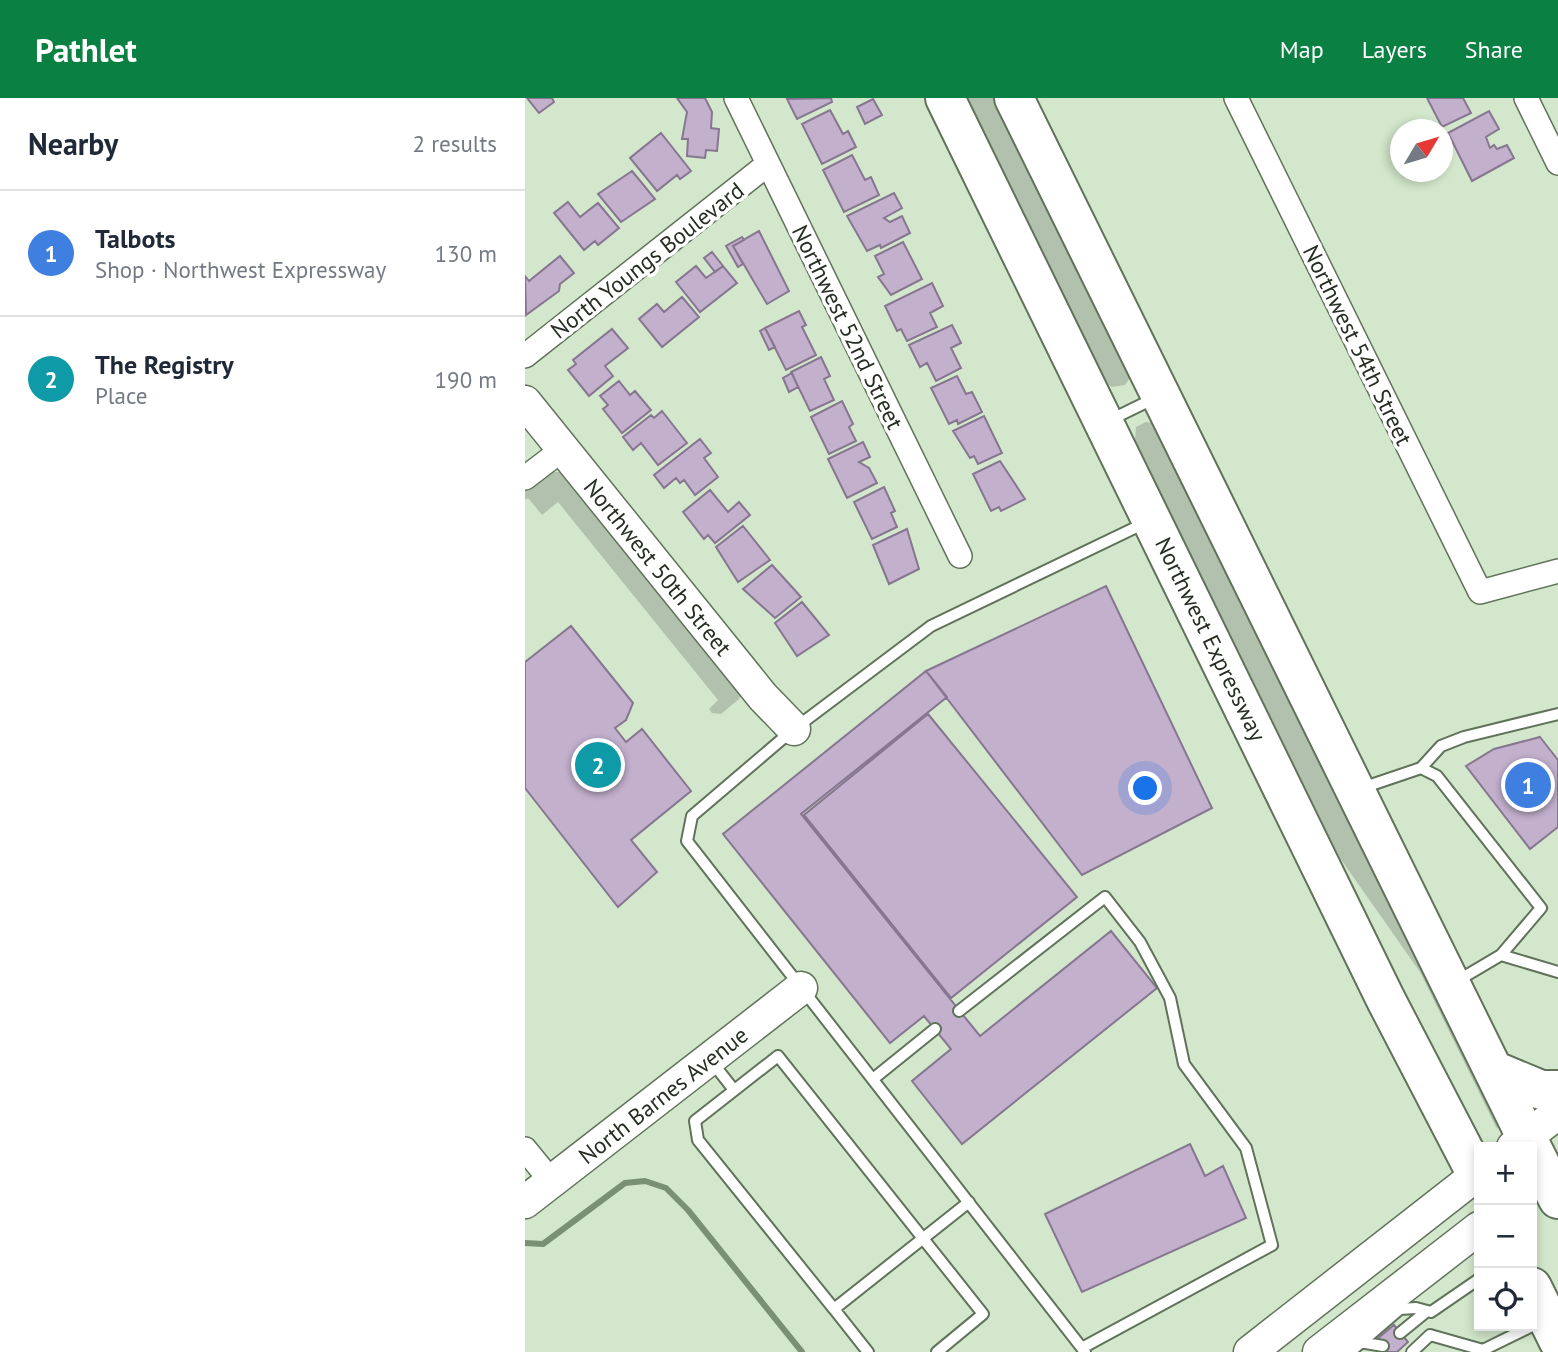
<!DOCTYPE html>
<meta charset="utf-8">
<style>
:root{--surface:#fff;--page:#f6f6f7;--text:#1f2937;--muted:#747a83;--line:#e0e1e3;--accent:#0b8043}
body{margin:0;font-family:"PT Sans",sans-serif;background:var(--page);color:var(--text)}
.controls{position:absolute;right:21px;bottom:21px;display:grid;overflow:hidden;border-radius:0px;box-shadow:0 4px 10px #0003}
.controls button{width:63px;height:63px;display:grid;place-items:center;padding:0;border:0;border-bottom:2px solid var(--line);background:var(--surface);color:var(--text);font:35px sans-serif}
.compass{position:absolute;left:865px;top:21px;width:63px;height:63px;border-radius:50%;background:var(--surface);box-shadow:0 4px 10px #0003;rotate:52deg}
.you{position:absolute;left:621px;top:691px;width:24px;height:24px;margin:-18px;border:5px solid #fff;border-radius:50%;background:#1a73e8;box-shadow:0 0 0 10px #1a73e833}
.badge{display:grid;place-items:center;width:46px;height:46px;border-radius:50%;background:var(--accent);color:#fff;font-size:23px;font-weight:700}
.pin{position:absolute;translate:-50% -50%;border:4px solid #fff;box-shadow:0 2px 7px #0006}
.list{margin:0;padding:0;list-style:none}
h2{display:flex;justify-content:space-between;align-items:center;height:91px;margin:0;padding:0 28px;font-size:30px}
h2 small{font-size:23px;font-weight:400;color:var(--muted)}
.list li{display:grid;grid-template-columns:46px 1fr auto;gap:21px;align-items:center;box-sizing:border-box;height:126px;padding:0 28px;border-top:2px solid var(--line)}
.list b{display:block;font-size:26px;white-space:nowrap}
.list p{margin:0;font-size:23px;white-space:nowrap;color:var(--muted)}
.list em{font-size:23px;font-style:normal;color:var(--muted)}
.icon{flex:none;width:38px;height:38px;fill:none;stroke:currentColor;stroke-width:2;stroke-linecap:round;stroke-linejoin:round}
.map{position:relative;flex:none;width:1033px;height:1254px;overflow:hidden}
header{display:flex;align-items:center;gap:42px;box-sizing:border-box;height:98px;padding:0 35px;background:var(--accent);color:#fff}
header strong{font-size:33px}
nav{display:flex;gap:38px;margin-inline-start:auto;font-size:24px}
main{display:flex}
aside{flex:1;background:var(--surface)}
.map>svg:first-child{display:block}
.green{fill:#b2c1ad}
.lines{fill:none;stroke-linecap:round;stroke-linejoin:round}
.stream{stroke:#799073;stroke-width:6}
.building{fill:#c2b0cc;stroke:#877690;stroke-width:2}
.lane-casing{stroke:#60735a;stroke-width:14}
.street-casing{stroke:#60735a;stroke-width:26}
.secondary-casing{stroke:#60735a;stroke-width:35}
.highway-casing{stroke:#60735a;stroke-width:42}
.lane{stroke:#fff;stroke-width:10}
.street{stroke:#fff;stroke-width:23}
.secondary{stroke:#fff;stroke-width:32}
.highway{stroke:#fff;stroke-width:38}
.labels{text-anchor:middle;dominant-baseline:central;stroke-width:7;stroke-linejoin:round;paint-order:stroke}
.street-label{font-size:23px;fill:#262e23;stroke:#fff}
</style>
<header>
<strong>Pathlet</strong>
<nav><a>Map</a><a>Layers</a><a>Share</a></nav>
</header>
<main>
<aside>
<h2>Nearby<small>2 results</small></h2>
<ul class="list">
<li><span class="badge" style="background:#3f7fe0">1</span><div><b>Talbots</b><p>Shop · Northwest Expressway</p></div><em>130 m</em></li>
<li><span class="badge" style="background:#0f9aa8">2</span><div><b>The Registry</b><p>Place</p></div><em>190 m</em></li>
</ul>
</aside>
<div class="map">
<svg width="1033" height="1254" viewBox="0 0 1033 1254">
<rect width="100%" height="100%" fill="#d2e7cb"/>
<path class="green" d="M441,0H471L606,278L600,287L587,289L581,285Z
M628,325L975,1024L972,1031L895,874L815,760L610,343L611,329L621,324Z
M25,374H39L217,595L214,601L196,616L187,615L184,611L193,602L33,404L17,417L3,400L0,402V392Z"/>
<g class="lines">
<path class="stream" d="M0,1145L18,1146L100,1085L120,1083L141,1090L163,1112L277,1254"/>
</g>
<path class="building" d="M2,0H27L29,4L14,15Z
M152,0H180L187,14L186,30L194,31L192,53L181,52L180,60L162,58L163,41H157L162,14Z
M306,0L307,4L272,21L262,1Z
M902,0H938L946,15L917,29Z
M348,1L357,17L340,26L332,9Z
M305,12L318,36L323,33L331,49L297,66L277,26Z
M964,13L974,31L961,39L965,50L969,47L972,51L982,47L989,60L947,83L923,35Z
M136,35L166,73L155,81L152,77L132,93L105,60Z
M327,57L340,82L346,79L354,97L319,114L298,72Z
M107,73L130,101L96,124L73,96Z
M369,95L377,110L359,120L365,124L377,118L385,135L356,150L355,147L342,153L322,118Z
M43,104L55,119L73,105L94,130L73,147L70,143L59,152L29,115Z
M234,133L264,193L242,206L208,148Z
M217,139L219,142L208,148L218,166L213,169L201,148Z
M378,144L397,181L366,197L353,179L359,176L350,158Z
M187,154L198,168L190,174L179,160Z
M35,158L49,175L35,186L34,193L1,217L0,178L4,183Z
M171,168L181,180L198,168L212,185L175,214L151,184Z
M407,185L418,208L405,215L412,229L382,243L376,231L372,233L360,208Z
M157,199L174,219L137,249L114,221L132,206L139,214Z
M274,213L281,227L277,229L291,257L261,272L240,230Z
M427,227L436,245L426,250L436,270L411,283L402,265L395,269L384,247Z
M240,230L250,249L244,252L235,233Z
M87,231L103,250L80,268L88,278L64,298L43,272L51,266L48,262Z
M296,259L305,278L299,281L309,302L285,313L266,274Z
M267,275L273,289L264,294L258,280Z
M432,278L441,296L447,294L457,314L433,326L432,322L424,326L406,290Z
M94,283L105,297L110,293L126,312L97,335L78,311L83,307L75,298Z
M317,303L328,326L324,329L331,343L304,356L286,319Z
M137,313L162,345L133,367L116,345L108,352L98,339L126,317L129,320Z
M459,318L477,355L453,366L449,358L445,360L428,333Z
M175,341L186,355L179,360L193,379L170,397L159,382L155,385L151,380L139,390L129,377Z
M338,344L345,359L334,364L344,370L352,385L322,400L303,361Z
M475,363L500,401L476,413L474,409L466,413L448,376Z
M359,389L370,413L366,415L372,429L347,441L329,404Z
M185,392L203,414L214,404L225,417L190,445L183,437L179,441L158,414Z
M218,428L245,462L213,484L191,449Z
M382,431L394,471L364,486L348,447Z
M247,467L276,499L250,520L218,491Z
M581,488L687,710L557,777L401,573Z
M277,504L304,537L272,558L250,525Z
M46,528L108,605L101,622L90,630L101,644L117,631L166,693L106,742L132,774L93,809L0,690V564Z
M401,573L422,599L276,716L455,938L586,833L632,890L437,1046L387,983L426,951L399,918L365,945L198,736Z
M403,616L552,799L426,900L279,717Z
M1015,639L1033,662V729L1005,751L941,668L969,651Z
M665,1046L680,1078L698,1068L721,1120L557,1194L520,1116Z
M869,1227L883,1244L872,1254H863L852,1241Z"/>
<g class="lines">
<defs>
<path id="lane" d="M585,322L630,300
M896,670L916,648L939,639L1033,616
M837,690L896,670L912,678L1016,810L976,857L932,883
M976,857L1033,874
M434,913L580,799L615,844L645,900L659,966L721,1050L747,1147L557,1250
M187,964L209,992
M348,981L410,931
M309,1211L173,1042L170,1023L253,958L458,1216L412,1254
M875,1235L902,1213
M835,1244L858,1248
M343,1254L309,1211L444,1104
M560,1254L162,743L167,718L269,631L406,528L622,424
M825,1254L875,1211L891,1210L906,1214L954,1181
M887,1254L905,1237L958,1252L1017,1223"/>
<path id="street" d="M211,0L435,458
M711,0L955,494L1033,473
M1001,0L1033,65
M0,258L243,66
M0,380L38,351
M0,1051L26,1083"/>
<path id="secondary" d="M0,304L238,599L269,631
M988,1049L1033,1015
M0,1104L276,890
M725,1254L954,1075
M794,1254L954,1130"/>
<path id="highway" d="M420,0L861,902L954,1081
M489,0L1006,1049
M968,972L1016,992H1033
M1007,1050L1033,1101
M1007,1189L1033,1242"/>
</defs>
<use href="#lane" class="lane-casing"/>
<use href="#street" class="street-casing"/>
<use href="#secondary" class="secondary-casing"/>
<use href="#highway" class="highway-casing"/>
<use href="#lane" class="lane"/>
<use href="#street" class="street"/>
<use href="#secondary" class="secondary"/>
<use href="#highway" class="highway"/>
</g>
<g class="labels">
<g class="street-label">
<text transform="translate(122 162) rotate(-38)">North Youngs Boulevard</text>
<text transform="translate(323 229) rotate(64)">Northwest 52nd Street</text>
<text transform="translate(833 247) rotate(64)">Northwest 54th Street</text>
<text transform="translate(133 469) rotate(51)">Northwest 50th Street</text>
<text transform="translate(686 541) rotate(64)">Northwest Expressway</text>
<text transform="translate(138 997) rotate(-38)">North Barnes Avenue</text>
</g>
</g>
</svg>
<div class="controls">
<button>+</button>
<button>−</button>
<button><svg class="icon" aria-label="locate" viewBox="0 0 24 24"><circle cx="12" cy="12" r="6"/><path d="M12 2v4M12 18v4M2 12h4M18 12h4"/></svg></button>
</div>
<svg class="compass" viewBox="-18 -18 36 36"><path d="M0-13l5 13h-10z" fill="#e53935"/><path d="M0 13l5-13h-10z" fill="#747a83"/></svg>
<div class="you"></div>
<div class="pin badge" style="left:1003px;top:687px;background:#3f7fe0">1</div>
<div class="pin badge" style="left:73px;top:667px;background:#0f9aa8">2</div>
</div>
</main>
